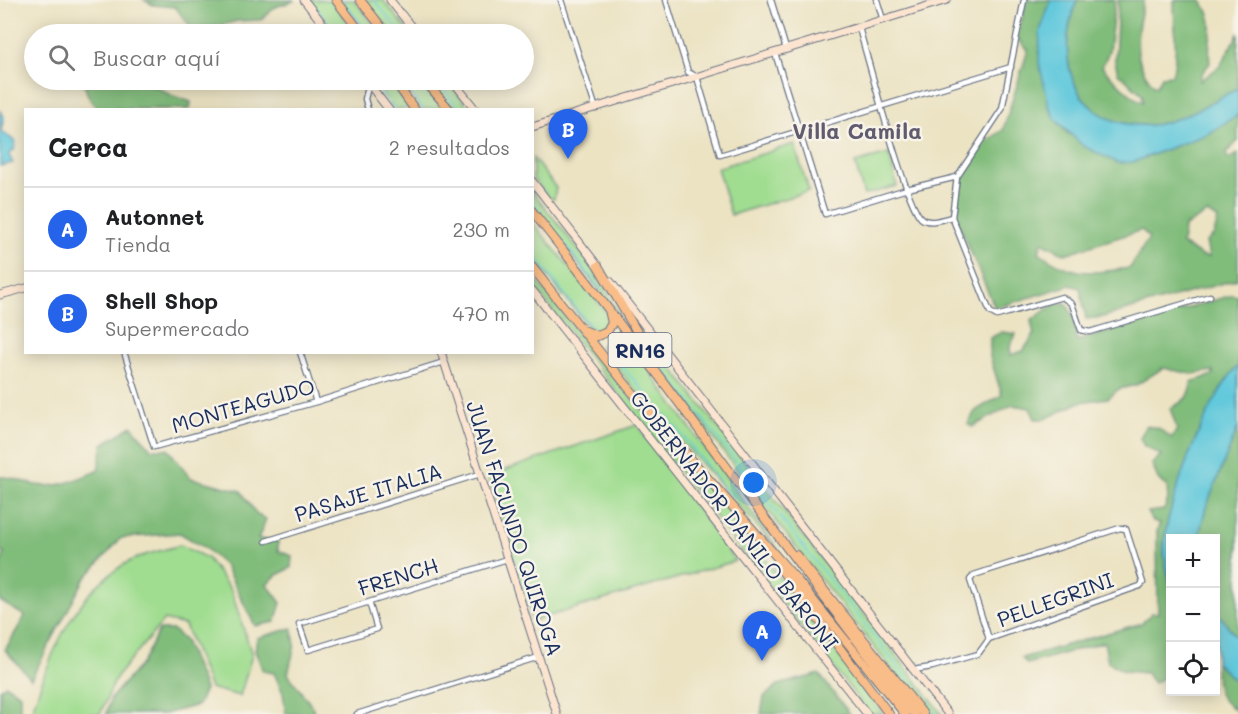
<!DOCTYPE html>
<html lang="es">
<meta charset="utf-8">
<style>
:root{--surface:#fff;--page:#f6f6f6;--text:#202124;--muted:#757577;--line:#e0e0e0;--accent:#2563eb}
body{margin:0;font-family:Mali,sans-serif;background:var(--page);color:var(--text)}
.controls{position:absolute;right:18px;bottom:18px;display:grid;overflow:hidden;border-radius:0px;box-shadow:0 3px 15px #0003}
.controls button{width:54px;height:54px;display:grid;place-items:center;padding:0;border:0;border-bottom:2px solid var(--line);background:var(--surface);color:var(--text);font:30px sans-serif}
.you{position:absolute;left:754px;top:483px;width:21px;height:21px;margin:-15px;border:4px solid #fff;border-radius:50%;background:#1a73e8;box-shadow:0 0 0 9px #1a73e833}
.badge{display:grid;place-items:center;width:39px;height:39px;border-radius:50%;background:var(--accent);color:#fff;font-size:20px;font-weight:700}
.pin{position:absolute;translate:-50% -50px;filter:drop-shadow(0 2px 3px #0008)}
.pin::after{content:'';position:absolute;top:32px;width:21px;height:18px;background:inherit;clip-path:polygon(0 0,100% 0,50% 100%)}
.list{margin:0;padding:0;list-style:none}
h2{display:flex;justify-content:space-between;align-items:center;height:78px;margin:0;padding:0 24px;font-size:26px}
h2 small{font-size:20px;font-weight:400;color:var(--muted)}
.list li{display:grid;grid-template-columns:39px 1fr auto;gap:18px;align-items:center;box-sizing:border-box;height:84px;padding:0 24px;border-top:2px solid var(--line)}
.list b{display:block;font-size:22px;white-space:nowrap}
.list p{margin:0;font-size:20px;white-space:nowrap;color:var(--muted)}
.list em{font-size:20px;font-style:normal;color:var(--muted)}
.icon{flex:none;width:33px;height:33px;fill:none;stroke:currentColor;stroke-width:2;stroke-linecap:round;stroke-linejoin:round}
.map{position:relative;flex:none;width:1238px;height:714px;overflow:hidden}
.search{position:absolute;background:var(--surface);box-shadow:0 3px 15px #0003;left:24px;top:24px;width:510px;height:66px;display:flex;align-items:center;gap:15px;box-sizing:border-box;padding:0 21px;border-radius:33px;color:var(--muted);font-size:22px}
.panel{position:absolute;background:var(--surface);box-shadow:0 3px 15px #0003;left:24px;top:108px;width:510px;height:246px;border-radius:0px}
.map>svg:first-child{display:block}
.green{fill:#a0dd90;stroke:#5e8677;stroke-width:1.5}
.forest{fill:#80bc7a;stroke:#4e766c;stroke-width:1.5;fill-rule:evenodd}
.water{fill:#5fc8db;stroke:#3d7c9c;stroke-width:1.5}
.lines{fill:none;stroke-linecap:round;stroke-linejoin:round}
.stream{stroke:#5fc8db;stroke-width:1.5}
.street-casing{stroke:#646e81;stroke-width:7}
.secondary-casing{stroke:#646e81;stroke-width:9}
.highway-casing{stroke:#646e81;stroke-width:10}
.street{stroke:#fff;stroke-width:4.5}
.secondary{stroke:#fce5d0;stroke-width:7}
.highway{stroke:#f8bd89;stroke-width:8}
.labels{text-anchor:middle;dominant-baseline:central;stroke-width:5;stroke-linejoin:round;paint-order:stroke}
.shield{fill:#f7f3e8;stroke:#5d6a87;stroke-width:1.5}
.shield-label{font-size:20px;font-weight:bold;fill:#1b2f5e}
.street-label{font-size:21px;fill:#1b2f5e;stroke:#f7f3e8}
.neighbourhood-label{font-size:22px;font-weight:bold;fill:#615b6f;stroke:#f7f3e8}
</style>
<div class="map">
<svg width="1238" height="714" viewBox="0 0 1238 714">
<rect width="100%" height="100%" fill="#f7f3e8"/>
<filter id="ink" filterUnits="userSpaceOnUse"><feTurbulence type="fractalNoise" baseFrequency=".0167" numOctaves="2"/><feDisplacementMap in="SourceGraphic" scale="12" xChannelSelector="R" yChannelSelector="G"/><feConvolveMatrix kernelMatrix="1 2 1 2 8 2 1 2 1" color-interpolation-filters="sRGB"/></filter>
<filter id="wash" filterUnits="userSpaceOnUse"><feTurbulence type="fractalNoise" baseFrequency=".008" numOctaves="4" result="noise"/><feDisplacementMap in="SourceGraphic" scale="24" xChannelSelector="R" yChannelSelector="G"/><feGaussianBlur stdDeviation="1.35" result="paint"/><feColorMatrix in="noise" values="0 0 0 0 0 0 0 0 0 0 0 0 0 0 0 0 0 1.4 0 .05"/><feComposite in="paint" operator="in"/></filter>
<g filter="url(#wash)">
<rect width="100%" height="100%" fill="#ece3c3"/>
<path class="green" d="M309,0H330L357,34H336Z
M341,0H354L381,34H367Z
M365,0H383L411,34H393Z
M371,80H389L409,109H394Z
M400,80H417L443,109H420Z
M430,80H446L470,109H454Z
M794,144L809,191L731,215L717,168Z
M889,154L897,186L864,195L855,163Z
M533,158L556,188L554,199L549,198L533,179Z
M532,191L592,267L627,326L533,206Z
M532,222L608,314V327L598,332L591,330L533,258Z
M532,275L611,375L716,494L883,714H870L533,285Z
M608,286L942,714H927C817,574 705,436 608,286Z
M617,327L781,553L631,385L601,346L613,337Z
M637,425L735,561L532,621L488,476Z
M180,545L207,558L231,590L252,655L240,696L210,688L185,625L164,620L117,676L100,714H31C49,656 74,590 132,560C146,553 165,550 180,545Z"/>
<path class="forest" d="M144,0H293L294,1L275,7L261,20L237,21L195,32L175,7L153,5Z
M1027,0H1051L1045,16L1049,106L1056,120L1067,133L1133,162L1207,134L1238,115V141L1226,153L1228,159L1238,154V279L1103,317L1086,319L1080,288L1070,285L995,308L955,216L960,179L981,145L1003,130L1028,50L1017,38ZM1207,213L1218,219L1214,235L1206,242L1209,257L1202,256L1182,244L1184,227ZM1142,230L1149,238L1130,268C1092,273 1072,278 1039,252L1042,242L1065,254Z
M1077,0H1115L1109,51L1102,67C1110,76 1133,99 1143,102L1142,94L1118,73L1115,61L1118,0H1144C1136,31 1130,63 1156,87L1162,76L1172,75C1178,57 1174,22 1174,0H1201C1220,28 1206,33 1210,63L1202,73L1200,81L1220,66L1238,34V88C1215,101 1176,124 1150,125C1075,129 1052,61 1077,0Z
M82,80H145L171,95L191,102L190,109H97L89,98Z
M1232,295L1238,296V366C1209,396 1165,505 1164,546C1163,558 1168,571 1170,582C1175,609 1170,646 1170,674L1154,683L1146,673L1124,671L1108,662L1104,642L1027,664L1022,658L1142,623L1152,613H1158L1157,531L1160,523L1153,521L1148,512L1164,510L1168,499L1167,486L1158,479L1152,464L1161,455L1144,446L1140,438L1146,426L1158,428L1172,438L1177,429L1170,408C1181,404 1193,395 1191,382L1213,375V371L1192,374L1163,368L1136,385L1119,389L1108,398L1080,402L1045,419H1035L1030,408L1012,405L972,427L968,424L975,411L1002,395L990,357V338L1002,332L1016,334L1010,347L1011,355L1023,351L1034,335L1031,321L1055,303H1066L1073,315L1077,341Z
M132,426L151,449H168L191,478L241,491L257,515L266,519L258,539L278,541V551L292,556L291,568L277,575L267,584L281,603L275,622L255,626L225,566L205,548L180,533L121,538L84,580L31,679L5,650L25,616L0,601V569L4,553L0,551V477C13,476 25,483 37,485C59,489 78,478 98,471L103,444Z
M1238,427V639L1216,611V538H1198L1206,507Z
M292,628L295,645L288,674L314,709L312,714H286L283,693L274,673L263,671L255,651L257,638Z
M159,630H173L185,641L205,689L198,705L165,714H106L111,698L142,663Z
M1216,663L1238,683V711C1215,700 1216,687 1216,663Z
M819,674L850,714H761L764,697L778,685Z
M6,685L20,694V714H0V689Z"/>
<path class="water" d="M1051,0H1077C1052,61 1075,129 1150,125C1176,124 1215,101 1238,88V115L1207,134L1133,162L1118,163L1083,146L1056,120L1049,106L1039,63L1040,31Z
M0,111L4,117L1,131L16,142L14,150L9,155L13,163L0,166Z
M1238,366V427L1206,507L1198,538H1170V582C1167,572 1163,557 1164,546C1166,503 1208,397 1238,366Z
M1216,611L1238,639V683L1216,663Z"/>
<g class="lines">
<path class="stream" d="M310,0L330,26
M342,0L369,34
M374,0L402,34
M333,31L337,34
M371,80L395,110
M401,80L423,110
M437,80L460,110
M532,202L601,290
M532,253L593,330
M604,346L679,431L733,499
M659,359L663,368L935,714"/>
</g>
</g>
<g filter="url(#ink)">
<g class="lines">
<defs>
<path id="street" d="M561,0L596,109
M666,0L688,72L697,77L720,155L1011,67
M771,0L786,49
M877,0L883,20
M1024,0L1002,109L957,177L952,217L990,312L997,316L1062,297L1072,304L1081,330L1090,332L1210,296
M859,28C868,58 905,203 921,218C929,225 943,219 952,217
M775,53L825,214L907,189L957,177
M368,110L365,99L369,83
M124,352L154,447L316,402L444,362
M300,352L316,402
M266,541L480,474
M369,602L377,629L308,650L299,624L507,559
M913,670L932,667L978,654L989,639L1140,586L1143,583L1126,529L1120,528L974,575L970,580L989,639
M357,714L539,657"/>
<path id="secondary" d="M304,0L331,34
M390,0L417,34
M366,80L389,110
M452,80L476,110
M532,127L947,0
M532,181L601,270
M610,281L948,714
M532,290L867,714
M0,295L26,288
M441,352L557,714"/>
<path id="highway" d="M336,0L362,34
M360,0L387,34
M394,80L415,110
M424,80L450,110
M532,211C664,376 783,549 914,714
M598,266L653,359
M532,267L627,386L797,580L905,714
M586,331L597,336L607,332L612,323L609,310
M796,555L923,714
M777,564L889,714"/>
</defs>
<use href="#street" class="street-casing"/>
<use href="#secondary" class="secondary-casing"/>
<use href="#highway" class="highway-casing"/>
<use href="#street" class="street"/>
<use href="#secondary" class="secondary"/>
<use href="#highway" class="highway"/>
</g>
</g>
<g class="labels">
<rect class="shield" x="608.5" y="333" width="63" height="34" rx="4.5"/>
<g class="shield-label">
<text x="640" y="350">RN16</text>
</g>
<g class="street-label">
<text transform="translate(243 405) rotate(-16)">MONTEAGUDO</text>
<text transform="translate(368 492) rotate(-17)">PASAJE ITALIA</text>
<text transform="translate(735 520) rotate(52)">GOBERNADOR DANILO BARONI</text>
<text transform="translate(515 528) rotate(72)">JUAN FACUNDO QUIROGA</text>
<text transform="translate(398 576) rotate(-17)">FRENCH</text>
<text transform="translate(1055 599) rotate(-20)">PELLEGRINI</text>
</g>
<g class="neighbourhood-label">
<text x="857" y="130">Villa Camila</text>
</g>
</g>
</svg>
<div class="controls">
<button>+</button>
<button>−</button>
<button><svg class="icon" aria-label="locate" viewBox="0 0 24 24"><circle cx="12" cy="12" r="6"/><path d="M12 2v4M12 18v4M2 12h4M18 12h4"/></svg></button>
</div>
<div class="you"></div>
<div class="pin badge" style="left:762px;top:661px">A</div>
<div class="pin badge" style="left:568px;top:159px">B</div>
<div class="search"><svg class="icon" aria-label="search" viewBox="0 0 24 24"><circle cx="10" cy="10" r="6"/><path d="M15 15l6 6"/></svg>Buscar aquí</div>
<section class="panel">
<h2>Cerca<small>2 resultados</small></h2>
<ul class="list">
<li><span class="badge">A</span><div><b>Autonnet</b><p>Tienda</p></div><em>230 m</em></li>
<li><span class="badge">B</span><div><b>Shell Shop</b><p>Supermercado</p></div><em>470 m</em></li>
</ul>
</section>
</div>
